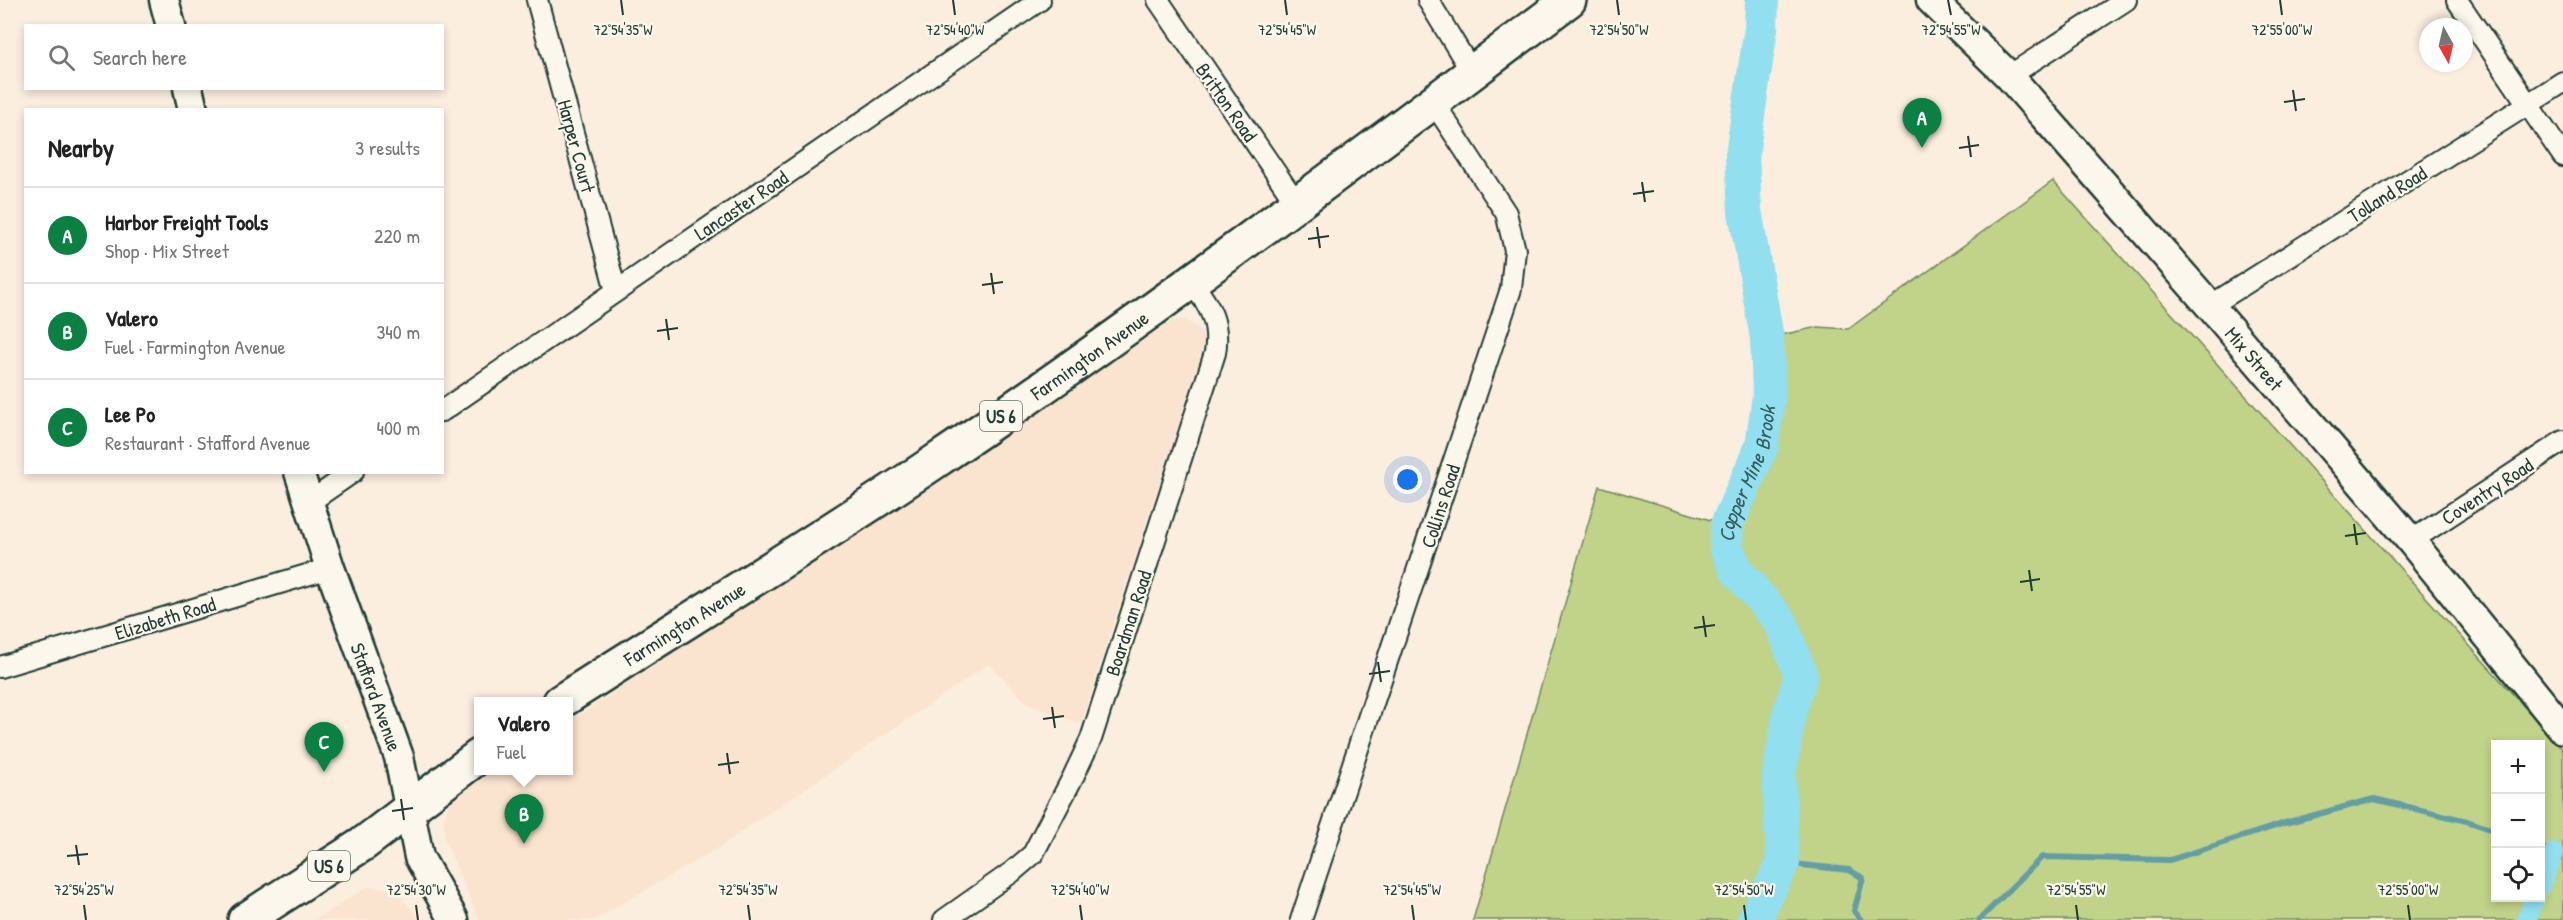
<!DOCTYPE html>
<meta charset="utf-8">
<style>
:root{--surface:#fff;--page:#f6f6f6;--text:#222;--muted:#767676;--line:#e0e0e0;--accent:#0b8043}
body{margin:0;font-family:"Patrick Hand",sans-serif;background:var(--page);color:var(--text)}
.controls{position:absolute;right:18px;bottom:18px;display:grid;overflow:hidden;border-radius:0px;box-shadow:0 3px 9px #0003}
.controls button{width:54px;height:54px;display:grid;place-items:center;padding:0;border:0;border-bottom:2px solid var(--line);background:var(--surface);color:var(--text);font:30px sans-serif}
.compass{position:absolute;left:2419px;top:18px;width:54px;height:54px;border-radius:50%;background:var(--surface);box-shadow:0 3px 9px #0003;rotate:172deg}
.you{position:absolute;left:1408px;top:480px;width:21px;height:21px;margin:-15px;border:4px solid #fff;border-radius:50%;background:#1a73e8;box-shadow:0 0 0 9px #1a73e833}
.badge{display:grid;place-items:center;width:39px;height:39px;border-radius:50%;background:var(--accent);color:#fff;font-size:20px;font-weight:700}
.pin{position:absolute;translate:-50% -50px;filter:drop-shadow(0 2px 3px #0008)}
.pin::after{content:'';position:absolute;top:32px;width:21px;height:18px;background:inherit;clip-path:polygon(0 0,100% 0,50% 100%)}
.popup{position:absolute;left:474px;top:697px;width:99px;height:78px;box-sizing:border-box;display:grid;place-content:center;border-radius:0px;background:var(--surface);filter:drop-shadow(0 2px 4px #0005);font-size:20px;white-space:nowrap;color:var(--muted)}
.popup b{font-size:22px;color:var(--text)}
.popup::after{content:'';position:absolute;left:50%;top:100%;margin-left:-12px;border:12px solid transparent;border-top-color:var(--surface)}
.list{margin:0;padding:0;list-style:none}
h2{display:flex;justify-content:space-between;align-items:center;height:78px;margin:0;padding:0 24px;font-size:26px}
h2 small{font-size:20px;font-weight:400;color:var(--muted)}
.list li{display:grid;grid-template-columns:39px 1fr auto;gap:18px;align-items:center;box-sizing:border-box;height:96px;padding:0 24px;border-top:2px solid var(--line)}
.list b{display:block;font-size:22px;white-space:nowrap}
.list p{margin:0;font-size:20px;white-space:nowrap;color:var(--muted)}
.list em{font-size:20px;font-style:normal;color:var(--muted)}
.icon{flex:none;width:33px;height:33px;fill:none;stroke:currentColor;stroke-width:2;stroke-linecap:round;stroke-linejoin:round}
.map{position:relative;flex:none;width:2563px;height:920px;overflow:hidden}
.search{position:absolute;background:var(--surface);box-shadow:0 3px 9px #0003;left:24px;top:24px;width:420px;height:66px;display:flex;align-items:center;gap:15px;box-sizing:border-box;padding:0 21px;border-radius:0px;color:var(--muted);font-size:22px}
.panel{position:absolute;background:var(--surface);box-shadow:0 3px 9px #0003;left:24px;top:108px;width:420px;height:366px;border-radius:0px}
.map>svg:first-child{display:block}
.built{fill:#fbe4cf}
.green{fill:#c0d388;stroke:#70885e;stroke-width:1.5;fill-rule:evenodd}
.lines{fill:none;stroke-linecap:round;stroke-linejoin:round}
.stream{stroke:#639ea4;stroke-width:6}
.canal{stroke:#91dfef;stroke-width:20}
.river{stroke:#91dfef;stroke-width:34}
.minor-casing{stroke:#1f3d34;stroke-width:24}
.secondary-casing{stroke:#1f3d34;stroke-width:33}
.trunk-casing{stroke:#1f3d34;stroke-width:38}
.minor{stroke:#fbf7ec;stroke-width:20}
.secondary{stroke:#fbf7ec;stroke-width:28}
.trunk{stroke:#fbf7ec;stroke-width:33}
.ticks{fill:none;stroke:#1f3d34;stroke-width:2}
.labels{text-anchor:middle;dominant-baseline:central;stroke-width:4.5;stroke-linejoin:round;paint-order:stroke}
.shield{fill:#fbf7ec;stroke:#61756b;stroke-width:1.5}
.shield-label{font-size:18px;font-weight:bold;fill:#1f3d34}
.street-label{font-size:20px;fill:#1f3d34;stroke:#fbf7ec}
.water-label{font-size:21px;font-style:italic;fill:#365d59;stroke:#fbf7ec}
.ticks-label{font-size:15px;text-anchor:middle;fill:#1f3d34;stroke:#fbf7ec;stroke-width:4.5;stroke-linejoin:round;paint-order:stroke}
</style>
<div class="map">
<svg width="2563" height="920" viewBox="0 0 2563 920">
<rect width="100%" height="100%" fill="#fbeedf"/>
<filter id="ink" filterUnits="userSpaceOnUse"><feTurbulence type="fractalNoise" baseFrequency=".0167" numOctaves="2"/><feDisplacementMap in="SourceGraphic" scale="12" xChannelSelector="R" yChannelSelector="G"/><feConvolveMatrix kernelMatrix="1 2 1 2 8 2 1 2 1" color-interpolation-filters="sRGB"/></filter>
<g filter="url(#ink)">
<path class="built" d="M1185,319L1202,332L1205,342L1081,724L1028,705L989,664L715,850L594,920H479L444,838V818L450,801L496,771L569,770V722L1173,320Z
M367,887L384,888L399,895L421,920H315Z"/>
<path class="green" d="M2053,181L2563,750V920H1473L1599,486L1727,525L1762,446L1769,395L1767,338L1818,327L1848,329ZM2496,744H2540V898H2496Z"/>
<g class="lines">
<path class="stream" d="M2540,848L2563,854
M1783,863L1849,870L1863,878L1854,911L1861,920
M1979,920L2042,857L2170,860L2285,823L2374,799L2467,821L2496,831"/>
<path class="canal" d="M2540,886L2554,853
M2526,920L2535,898"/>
<path class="river" id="s1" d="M1754,920L1783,863L1779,776L1790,711L1801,675L1781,622L1737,571L1726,547L1727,525L1762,446L1769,395L1767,338L1745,211L1742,155L1761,28L1762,0"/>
<defs>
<path id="minor" d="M537,0L616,291
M1158,0L1297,204
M1428,0L1473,74
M2457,0L2563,156
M2009,76L2126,0
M2210,306L2563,82
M442,411L1040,0
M308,503L353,472
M2411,541L2563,441
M0,667L330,568
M944,920L1012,872L1033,854L1073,777L1091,739L1215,353C1220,323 1210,306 1192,283
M1301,920L1511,289L1515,250L1506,213L1434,103"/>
<g id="secondary">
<path d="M164,0L171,26"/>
<path id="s2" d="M1931,0L2009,76L2210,306L2411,541L2563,729"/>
<path d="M188,88L193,110"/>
<path id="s3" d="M299,472L330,568L399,757L419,857L454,920"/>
</g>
<g id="trunk">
<path id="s4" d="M560,702C683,623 808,547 930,465C1149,318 1358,158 1569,0"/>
<path d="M245,920L363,844L479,756"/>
</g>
</defs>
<use href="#minor" class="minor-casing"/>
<use href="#secondary" class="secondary-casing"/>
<use href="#trunk" class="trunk-casing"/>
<use href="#minor" class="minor"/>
<use href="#secondary" class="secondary"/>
<use href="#trunk" class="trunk"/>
</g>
</g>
<path class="ticks" d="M621,0L623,15M953,0L955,15M1285,0L1287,15M1617,0L1619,15M1948,0L1951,15M2280,0L2282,15M2293,90L2296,111M2284,102L2305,99M1968,136L1971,157M1959,148L1979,145M1642,182L1645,202M1633,194L1654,191M1317,227L1320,248M1308,239L1329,236M991,273L994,294M982,285L1003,282M666,319L669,340M657,331L678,328M2354,524L2357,545M2345,536L2366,533M2029,570L2032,591M2020,582L2040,579M1703,616L1706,637M1694,628L1715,625M1378,662L1381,682M1369,674L1390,671M1052,707L1055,728M1043,719L1064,716M727,753L730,774M718,765L739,762M401,799L404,820M392,811L413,808M76,845L79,865M67,856L88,854M84,905L86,920M416,905L418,920M748,905L750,920M1080,905L1082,920M1412,905L1414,920M1744,905L1746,920M2076,905L2078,920M2408,905L2410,920"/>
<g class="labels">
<g class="shield">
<rect x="980" y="401" width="42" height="30" rx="4.5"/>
<rect x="308" y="851" width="42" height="30" rx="4.5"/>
</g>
<g class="shield-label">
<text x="1001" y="416">US 6</text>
<text x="329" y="866">US 6</text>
</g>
<g class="street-label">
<text transform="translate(1227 102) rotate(55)">Britton Road</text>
<text transform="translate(577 146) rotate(75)">Harper Court</text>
<text transform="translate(2387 194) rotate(-32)">Tolland Road</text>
<text transform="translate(741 205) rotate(-34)">Lancaster Road</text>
<text stroke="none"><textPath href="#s4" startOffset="633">Farmington Avenue</textPath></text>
<text stroke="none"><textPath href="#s2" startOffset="483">Mix Street</textPath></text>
<text transform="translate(2487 491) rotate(-33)">Coventry Road</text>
<text transform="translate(1440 506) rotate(-72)">Collins Road</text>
<text transform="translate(165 618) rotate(-17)">Elizabeth Road</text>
<text stroke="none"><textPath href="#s4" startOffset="147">Farmington Avenue</textPath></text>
<text transform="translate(1128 623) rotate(-72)">Boardman Road</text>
<text stroke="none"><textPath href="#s3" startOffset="238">Stafford Avenue</textPath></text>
</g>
<g class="water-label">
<text stroke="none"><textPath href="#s1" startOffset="482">Copper Mine Brook</textPath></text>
</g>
</g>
<g class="ticks-label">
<text x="623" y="35">72°54'35"W</text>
<text x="955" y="35">72°54'40"W</text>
<text x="1287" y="35">72°54'45"W</text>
<text x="1619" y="35">72°54'50"W</text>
<text x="1951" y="35">72°54'55"W</text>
<text x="2282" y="35">72°55'00"W</text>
<text x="84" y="895">72°54'25"W</text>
<text x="416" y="895">72°54'30"W</text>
<text x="748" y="895">72°54'35"W</text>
<text x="1080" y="895">72°54'40"W</text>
<text x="1412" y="895">72°54'45"W</text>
<text x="1744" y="895">72°54'50"W</text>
<text x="2076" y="895">72°54'55"W</text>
<text x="2408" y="895">72°55'00"W</text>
</g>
</svg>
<div class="controls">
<button>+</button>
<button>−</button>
<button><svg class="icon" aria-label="locate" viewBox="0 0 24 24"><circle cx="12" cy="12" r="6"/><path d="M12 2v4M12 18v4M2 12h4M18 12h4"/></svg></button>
</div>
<svg class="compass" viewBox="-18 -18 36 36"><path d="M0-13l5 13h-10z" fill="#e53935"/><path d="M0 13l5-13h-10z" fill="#767676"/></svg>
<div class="you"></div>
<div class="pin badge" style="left:1922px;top:148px">A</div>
<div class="pin badge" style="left:524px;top:844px">B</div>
<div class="popup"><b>Valero</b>Fuel</div>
<div class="pin badge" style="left:324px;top:772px">C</div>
<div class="search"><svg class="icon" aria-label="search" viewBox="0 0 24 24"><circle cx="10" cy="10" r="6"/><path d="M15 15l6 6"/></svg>Search here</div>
<section class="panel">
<h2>Nearby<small>3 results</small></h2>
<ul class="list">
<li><span class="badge">A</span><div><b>Harbor Freight Tools</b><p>Shop · Mix Street</p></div><em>220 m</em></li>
<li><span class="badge">B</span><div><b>Valero</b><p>Fuel · Farmington Avenue</p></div><em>340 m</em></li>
<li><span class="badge">C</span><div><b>Lee Po</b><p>Restaurant · Stafford Avenue</p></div><em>400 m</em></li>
</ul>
</section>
</div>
